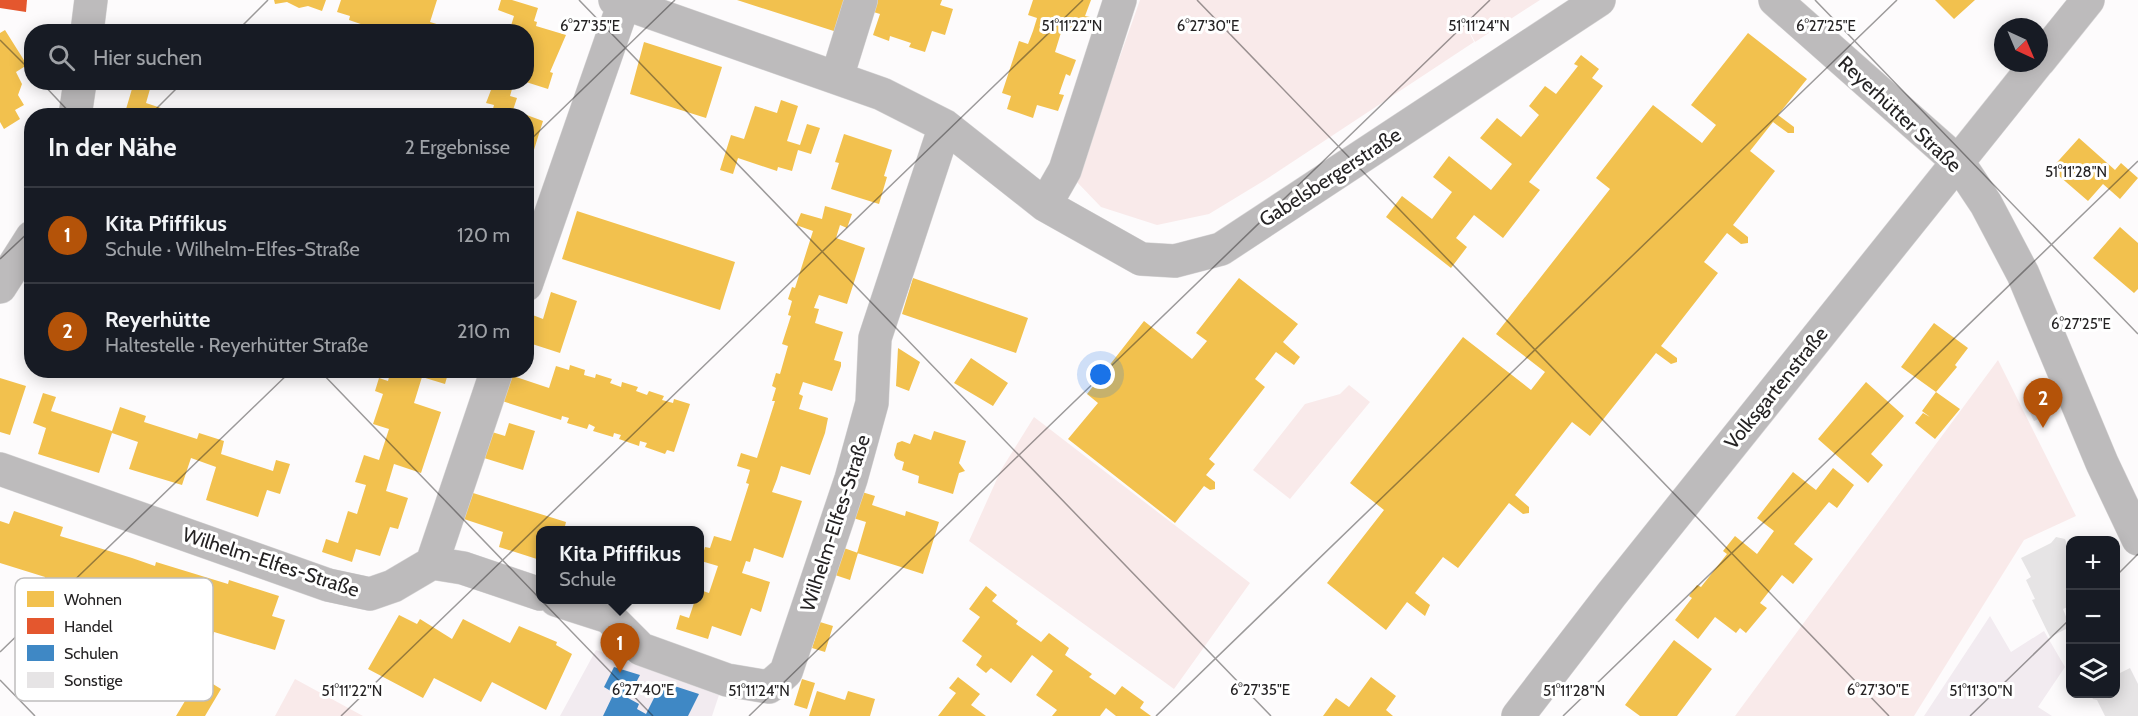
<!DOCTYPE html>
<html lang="de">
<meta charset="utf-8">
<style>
:root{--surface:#171b24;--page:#20242c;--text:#f1f3f6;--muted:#9ea1a6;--line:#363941;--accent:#b45309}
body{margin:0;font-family:Cabin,sans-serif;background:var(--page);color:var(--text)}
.controls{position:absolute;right:18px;bottom:18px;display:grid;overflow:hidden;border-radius:12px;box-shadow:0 3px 15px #0003}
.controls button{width:54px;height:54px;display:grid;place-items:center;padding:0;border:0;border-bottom:2px solid var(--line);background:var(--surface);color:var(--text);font:30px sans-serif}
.compass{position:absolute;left:1994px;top:18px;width:54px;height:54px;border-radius:50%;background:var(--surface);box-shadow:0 3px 15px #0003;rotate:136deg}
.you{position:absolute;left:1101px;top:375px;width:21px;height:21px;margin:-15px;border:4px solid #fff;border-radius:50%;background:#1a73e8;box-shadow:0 0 0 9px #1a73e833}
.badge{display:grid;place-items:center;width:39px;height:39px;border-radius:50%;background:var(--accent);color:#fff;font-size:20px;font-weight:700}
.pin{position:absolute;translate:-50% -50px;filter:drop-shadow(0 2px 3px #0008)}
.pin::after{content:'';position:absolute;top:32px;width:21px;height:18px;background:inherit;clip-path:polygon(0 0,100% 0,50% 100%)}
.popup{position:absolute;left:536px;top:526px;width:168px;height:78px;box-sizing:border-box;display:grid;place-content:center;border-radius:12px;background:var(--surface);filter:drop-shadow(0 2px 4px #0005);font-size:20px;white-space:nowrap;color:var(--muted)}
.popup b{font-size:22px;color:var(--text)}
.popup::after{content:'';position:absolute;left:50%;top:100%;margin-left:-12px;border:12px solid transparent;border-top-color:var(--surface)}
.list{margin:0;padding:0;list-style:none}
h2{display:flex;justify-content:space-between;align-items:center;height:78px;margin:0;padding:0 24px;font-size:26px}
h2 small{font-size:20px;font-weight:400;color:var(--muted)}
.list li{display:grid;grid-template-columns:39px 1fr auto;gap:18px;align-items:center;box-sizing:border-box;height:96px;padding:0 24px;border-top:2px solid var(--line)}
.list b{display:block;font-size:22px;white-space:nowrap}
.list p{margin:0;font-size:20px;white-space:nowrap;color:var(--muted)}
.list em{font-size:20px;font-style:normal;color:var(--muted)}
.icon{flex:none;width:33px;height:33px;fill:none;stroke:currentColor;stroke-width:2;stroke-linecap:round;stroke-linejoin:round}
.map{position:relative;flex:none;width:2138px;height:716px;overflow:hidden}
.search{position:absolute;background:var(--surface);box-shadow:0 3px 15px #0003;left:24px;top:24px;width:510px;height:66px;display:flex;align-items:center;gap:15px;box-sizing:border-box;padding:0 21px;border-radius:24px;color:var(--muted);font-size:22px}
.panel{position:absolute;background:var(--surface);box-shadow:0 3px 15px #0003;left:24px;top:108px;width:510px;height:270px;border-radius:24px}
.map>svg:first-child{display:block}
.built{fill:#f2ebf0}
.green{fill:#f9eaea}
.homes{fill:#f2c14e}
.shops{fill:#e4572e}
.schools{fill:#3f88c5}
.building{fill:#e6e4e5}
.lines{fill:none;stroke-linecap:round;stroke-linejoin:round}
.minor-casing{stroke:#dad8d9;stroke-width:34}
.minor{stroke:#bdbbbc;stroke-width:33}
.ticks{fill:none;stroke:#252324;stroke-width:1.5;stroke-opacity:0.45}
.labels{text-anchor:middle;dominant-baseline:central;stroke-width:6;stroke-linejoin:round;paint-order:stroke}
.street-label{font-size:20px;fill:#252324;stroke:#fff}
.key{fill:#fff;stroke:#bebdbd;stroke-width:1.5}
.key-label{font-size:16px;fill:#252324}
.ticks-label{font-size:15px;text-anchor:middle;fill:#252324;stroke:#fff;stroke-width:6;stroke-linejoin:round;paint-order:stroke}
</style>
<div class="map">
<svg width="2138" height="716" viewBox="0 0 2138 716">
<rect width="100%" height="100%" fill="#fdfbfc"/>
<path class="built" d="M1990,616L2011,652L2044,631L2065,667L2038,707L2052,716H1924Z
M596,650L719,695L712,716H560Z"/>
<path class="green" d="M1140,0H1540L1475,42L1457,8L1474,42L1265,180L1209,214L1157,225L1101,207L1076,181Z
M1998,360L2076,516L2024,540L1914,716H1735Z
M1349,385L1370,402L1290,499L1253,470L1305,404L1340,394Z
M1034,417L1250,583L1174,689L969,541L1001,470Z
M295,679L363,716H275Z"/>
<path class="homes" d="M274,0H326L322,11L308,6L299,8L287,2L275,4Z
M341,0H437L430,22L443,26L441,32H384L349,20L350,16L337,12Z
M501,0H512L538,8L534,21L537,22L536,26L566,35L550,72L553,73L548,89L526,82V32H509L514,16L498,10Z
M737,0H850L840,33Z
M870,0H942L940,5L953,9L945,35L932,31L925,52L909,47L911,43L890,36L889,41L873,35L880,14L867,10Z
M1033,0H1091L1085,16L1090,17L1084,34L1063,26L1055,52L1076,60L1070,76L1066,74L1059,94L1064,95L1058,111L1037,105L1033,118L1007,109L1011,96L1002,93L1019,41L1028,44L1033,31L1037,18L1028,15Z
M1935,0H1975L1954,19Z
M5,30L27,65L16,72L22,84L18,95L24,105L15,110L20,119L4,129L0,122V33Z
M1748,33L1807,79L1778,115L1794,127V133H1788L1773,122L1750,151L1775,171L1733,225L1748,237V243L1741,244L1727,233L1704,262L1718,273L1661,346L1677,358V362L1671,364L1656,353L1590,436L1572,422L1515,495L1529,507V513L1523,514L1509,503L1458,568L1443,557L1415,593L1430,605L1425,616L1407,602L1386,630L1327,583L1384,510L1350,483L1463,337L1531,390L1545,372L1496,334L1610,189L1596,178L1653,105L1702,143L1716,125L1691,105Z
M644,42L722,67L706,118L630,94Z
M1581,55L1599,69L1592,78L1603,86L1529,182L1540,190L1503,238L1474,215L1456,238L1467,247L1451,268L1386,217L1402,196L1432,219L1452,192L1433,177L1449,156L1491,190L1512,164L1480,138L1497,118L1521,137L1539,115L1529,106L1545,86L1556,94L1578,66L1574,64Z
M134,82H152L146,103L176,113L175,116H124Z
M475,82H514L510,96L517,98L513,110L543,121L527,172L526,116H491L494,105L486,103L491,90Z
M781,100L798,106L787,141L800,145L807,124L820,128L811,154L798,150L792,171L778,167L777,171L738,158L733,174L720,170L731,135L744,139L755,106L777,113Z
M844,134L892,150L884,176L887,177L879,204L831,189L839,163L835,162Z
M2079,138L2115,170L2121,163L2138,178L2120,199L2103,184L2088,201L2051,169Z
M825,206L852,214L847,228L840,225L836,238L865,248L847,304L819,295L814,308L819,309L815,323L843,332L834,360L841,362V366L832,391L803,382L799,394L803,396L799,409L828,418L825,433L810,475L781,466L777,479L772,492L802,501L783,558L754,548L750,562L746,561L742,573L770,582L761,612L751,608L741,636L712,626L708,639L676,629L680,615L689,618L695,600H700V590L709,593L718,566L701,561L705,547L710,548L714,536L731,541L749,484L746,483L750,470L737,466L741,453L757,458L775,401H772L776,388L772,386L776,373L780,374L788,346L782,344L791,316L788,315L792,301L788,299L792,287L795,288L813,231L796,225L801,213L822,219Z
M577,211L735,262L720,310L562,259Z
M2120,227L2138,243V289L2134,293L2093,258Z
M913,278L1028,318L1016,353L902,314Z
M1239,278L1298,324L1283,342L1300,357L1294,365L1276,352L1255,379L1265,387L1209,459L1215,464L1206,475L1215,482V489L1210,490L1204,486L1175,523L1068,439L1098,403L1087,394L1144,321L1192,359L1207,341L1196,333Z
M551,292L577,301L560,353L526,342L530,314L543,319Z
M1934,323L1968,348L1955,365L1957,367L1936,392L1960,409L1935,439L1915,423L1923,413L1930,417L1922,411L1936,392L1901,367Z
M898,348L920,362L909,391L896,386Z
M971,358L1008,383L993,406L954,383Z
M570,365L585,370L584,375L595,378L596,374L612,379L610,383L621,387L622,382L638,387L636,391L647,395L649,391L664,396L662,400L673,403L674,399L690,404L674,452L667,450L665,454L645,447L647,443L640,441L639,446L619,439L621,435L614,433L613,437L593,431L595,427L589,424L587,429L567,423L569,418L562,416L561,420L502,401L510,375L549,388L556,366L569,370Z
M391,370H449L445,384L422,377L414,403L441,412L421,473L394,464L386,491L408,498L398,529L390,527L380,556L356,549L352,562L322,552L326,539L338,543L348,511L357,514L366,485L355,482L364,455L379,460L389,429L373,424L383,394L375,391L379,378L388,381Z
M0,378L26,386L10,435L0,432Z
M1866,382L1904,416L1871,454L1883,465L1868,483L1818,439Z
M43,393L56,397L51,411L112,431L120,407L146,416L144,422L197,439L199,433L224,441L221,454L273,471L276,460L290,464L280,494L267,490L258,517L206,500L216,467L191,458L182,485L129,469L138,442L112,433L99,473L38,454L46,428L33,423Z
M509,423L535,431L523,470L484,458L492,432L505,436Z
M934,431L966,441L959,463L965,471L959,473L953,494L918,483L919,476L902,470L904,462L896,459L894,455L897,443L902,441L910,444L914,434L931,440Z
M1833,468L1854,485L1837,508L1829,502L1794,544L1813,559L1793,584L1782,575L1760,603L1767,608L1746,633L1740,628L1736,633L1715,617L1698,639L1675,620L1692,598L1689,596L1697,585L1701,587L1727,554L1723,551L1735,536L1757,554L1774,531L1757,518L1793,472L1816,490Z
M862,492L875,496L872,505L905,516L906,511L939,522L923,574L857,553L866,522L853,518Z
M473,493L566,522L565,526L576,530H540V560L499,547L503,532L464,519Z
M14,511L63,527L60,536L132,558L155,566L156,562L228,584L229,580L279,596L272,616L285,620L275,650L214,632L213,636L141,613L140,617L43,586L45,577L0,563V521L9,524Z
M844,548L858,553L850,580L835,575Z
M986,586L997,595L992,601L1018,621L1016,624L1041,642L1049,633L1069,648L1065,655L1092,674L1089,677L1115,695L1122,686L1144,702L1140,708L1151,716H1116L1106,708L1100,716H1052L1057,710L1036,695L1053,671L1032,655L1011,683L991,668L986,673L976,665L982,656L962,641L980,617L969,609Z
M399,615L417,624L420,619L452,639L463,619L510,643L519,626L557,642L556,645L572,654L546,710L492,682L481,702L434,678L423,698L368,669Z
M820,622L833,626L825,652L812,648Z
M1674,640L1712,669L1677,716H1640L1625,705Z
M200,676L221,689L205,716H176Z
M958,677L980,694L971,705L986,716H938L956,693L949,688Z
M1371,677L1396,696L1386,710L1393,716H1323L1336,698L1349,707Z
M802,679L815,683L807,709L794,705Z
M817,691L845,700L848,691L875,699L870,716H809Z"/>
<path class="shops" d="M0,0H27L26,12L0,8Z"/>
<path class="schools" d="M614,667L640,675L628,698L639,704L637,709L646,714L662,682L699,694L688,716H603L614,693L604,687Z"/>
<path class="building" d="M2032,399L2041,418L2034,421L2025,403Z
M2056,537L2065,539L2070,553V606L2063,609L2070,627L2050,637L2032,600L2035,599L2026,580L2031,577L2021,558L2051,543Z
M2130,668L2138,684V716H2105L2097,700L2093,699L2090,694H2116V675Z"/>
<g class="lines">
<defs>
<path id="minor" d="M615,0L882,94L945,126L1045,205L1141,259L1175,261L1221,249L1599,0
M1775,0L1958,162L1986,204L2023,274L2102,463L2138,539
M87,32L91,0
M2039,61L2088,0
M837,77L861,0
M75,116L80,82
M1045,205L1065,170L1120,0
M526,285L624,3
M0,287L32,237
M0,469L328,585L370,594L393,586L432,563L463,568L540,594
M432,563L497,370
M556,600L609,617L641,649L727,680L769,687L786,672L851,479L872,403L875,338L945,126
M1518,716L1611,595L2037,63"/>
</defs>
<use href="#minor" class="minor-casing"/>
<use href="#minor" class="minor"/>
</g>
<path class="ticks" d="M579,0L1271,716M1197,0L1889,716M1815,0L2138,334M236,32L268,0M0,40L32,72M41,82L73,116M149,116L183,82M526,144L675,0M0,259L32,229M319,370L653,716M2116,576L2138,554M0,652L292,370M0,680L35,716M341,716L1083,0M749,716L1490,0M1156,716L1897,0M1563,716L2138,161M1970,716L2070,619"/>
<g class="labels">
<g class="street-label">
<text transform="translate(1900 114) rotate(43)">Reyerhütter Straße</text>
<text transform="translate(1330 177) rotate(-33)">Gabelsbergerstraße</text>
<text transform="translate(1776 388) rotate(-51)">Volksgartenstraße</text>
<text transform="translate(835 523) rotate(-72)">Wilhelm-Elfes-Straße</text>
<text transform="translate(271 562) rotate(18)">Wilhelm-Elfes-Straße</text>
</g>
</g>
<rect x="15" y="578" width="198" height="123" rx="9" class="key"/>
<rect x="27" y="591" width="27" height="16" fill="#f2c14e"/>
<rect x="27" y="618" width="27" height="16" fill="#e4572e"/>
<rect x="27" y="645" width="27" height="16" fill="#3f88c5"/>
<rect x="27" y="672" width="27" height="16" fill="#e6e4e5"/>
<g class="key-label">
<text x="64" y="605">Wohnen</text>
<text x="64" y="632">Handel</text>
<text x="64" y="659">Schulen</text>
<text x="64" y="686">Sonstige</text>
</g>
<g class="ticks-label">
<text x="1072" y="31">51°11'22"N</text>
<text x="1479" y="31">51°11'24"N</text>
<text x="590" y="31">6°27'35"E</text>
<text x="1208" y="31">6°27'30"E</text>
<text x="1826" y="31">6°27'25"E</text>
<text x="2076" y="177">51°11'28"N</text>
<text x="2081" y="329">6°27'25"E</text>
<text x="643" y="695">6°27'40"E</text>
<text x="1260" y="695">6°27'35"E</text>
<text x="1878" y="695">6°27'30"E</text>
<text x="352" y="696">51°11'22"N</text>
<text x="759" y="696">51°11'24"N</text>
<text x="1574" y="696">51°11'28"N</text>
<text x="1981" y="696">51°11'30"N</text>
</g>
</svg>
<div class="controls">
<button>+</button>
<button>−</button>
<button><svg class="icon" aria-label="layers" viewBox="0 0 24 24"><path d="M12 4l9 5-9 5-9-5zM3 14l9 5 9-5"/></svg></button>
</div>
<svg class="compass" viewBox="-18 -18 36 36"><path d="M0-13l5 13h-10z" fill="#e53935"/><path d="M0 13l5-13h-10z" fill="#9ea1a6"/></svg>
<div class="you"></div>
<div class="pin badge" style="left:620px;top:673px">1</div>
<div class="popup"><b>Kita Pfiffikus</b>Schule</div>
<div class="pin badge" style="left:2043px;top:428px">2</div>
<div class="search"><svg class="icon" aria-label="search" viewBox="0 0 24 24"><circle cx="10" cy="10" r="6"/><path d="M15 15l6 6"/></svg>Hier suchen</div>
<section class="panel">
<h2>In der Nähe<small>2 Ergebnisse</small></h2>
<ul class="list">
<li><span class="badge">1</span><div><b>Kita Pfiffikus</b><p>Schule · Wilhelm-Elfes-Straße</p></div><em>120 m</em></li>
<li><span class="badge">2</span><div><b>Reyerhütte</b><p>Haltestelle · Reyerhütter Straße</p></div><em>210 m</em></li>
</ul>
</section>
</div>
